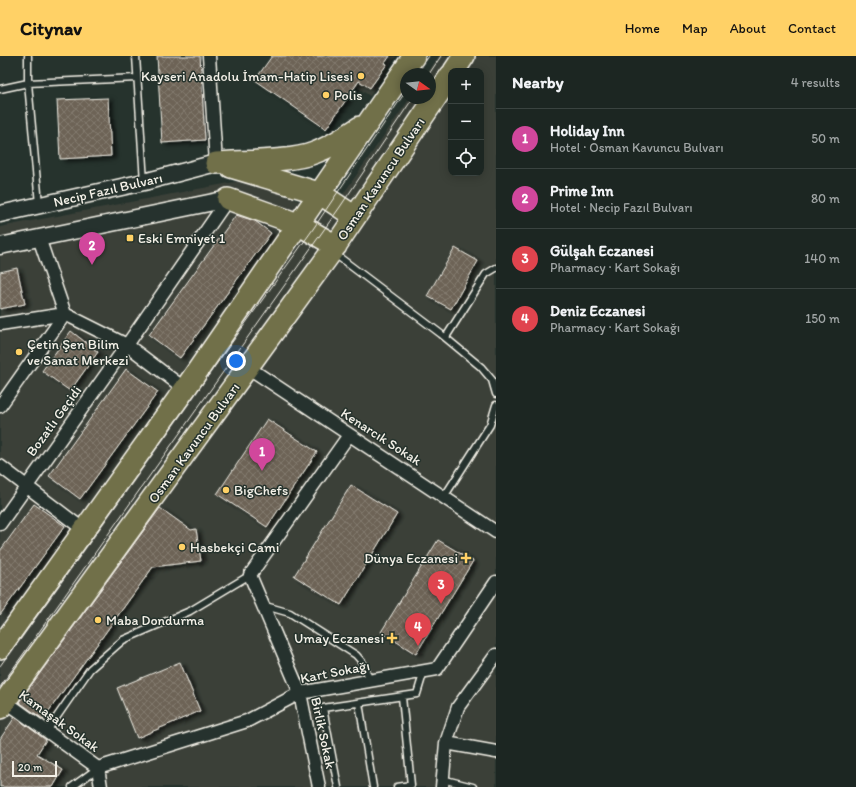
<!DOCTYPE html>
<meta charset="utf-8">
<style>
:root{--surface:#1c2622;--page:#29322f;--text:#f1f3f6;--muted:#a0a5a5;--line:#3a4340;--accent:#ffd166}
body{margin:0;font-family:Itim,sans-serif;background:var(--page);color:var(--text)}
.controls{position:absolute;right:12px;top:12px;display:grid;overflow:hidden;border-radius:8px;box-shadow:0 2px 10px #0003}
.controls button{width:36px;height:36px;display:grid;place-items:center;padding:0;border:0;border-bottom:1px solid var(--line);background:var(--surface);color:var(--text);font:20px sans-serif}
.compass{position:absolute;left:400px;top:12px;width:36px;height:36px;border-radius:50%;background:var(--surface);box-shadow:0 2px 10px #0003;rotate:105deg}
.scale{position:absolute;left:12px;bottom:10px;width:45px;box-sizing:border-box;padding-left:4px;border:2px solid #f4f1e8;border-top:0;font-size:11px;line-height:14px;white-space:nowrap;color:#f4f1e8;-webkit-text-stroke:3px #26332d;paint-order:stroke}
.you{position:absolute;left:236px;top:305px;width:14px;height:14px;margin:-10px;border:3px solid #fff;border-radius:50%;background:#1a73e8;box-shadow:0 0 0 6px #1a73e833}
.badge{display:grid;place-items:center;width:26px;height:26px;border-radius:50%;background:var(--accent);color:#fff;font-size:13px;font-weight:700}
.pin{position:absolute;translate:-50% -33px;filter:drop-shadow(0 1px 2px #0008)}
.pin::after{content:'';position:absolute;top:21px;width:14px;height:12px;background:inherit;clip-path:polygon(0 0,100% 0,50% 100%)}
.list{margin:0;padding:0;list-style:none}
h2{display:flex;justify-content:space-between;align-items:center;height:52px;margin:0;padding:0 16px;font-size:17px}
h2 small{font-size:13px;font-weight:400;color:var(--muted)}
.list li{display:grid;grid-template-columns:26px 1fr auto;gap:12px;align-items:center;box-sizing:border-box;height:60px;padding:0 16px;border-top:1px solid var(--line)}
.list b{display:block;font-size:15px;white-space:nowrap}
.list p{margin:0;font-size:13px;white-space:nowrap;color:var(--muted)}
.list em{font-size:13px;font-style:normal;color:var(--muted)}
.icon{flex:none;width:22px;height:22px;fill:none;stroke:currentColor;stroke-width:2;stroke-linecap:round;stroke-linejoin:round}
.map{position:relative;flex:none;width:496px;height:731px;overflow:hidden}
header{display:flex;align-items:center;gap:24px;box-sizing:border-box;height:56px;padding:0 20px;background:var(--accent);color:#111}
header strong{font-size:19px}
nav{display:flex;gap:22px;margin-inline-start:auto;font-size:14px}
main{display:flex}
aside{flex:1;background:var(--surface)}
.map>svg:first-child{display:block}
.built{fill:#3b4139;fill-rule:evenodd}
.building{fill:url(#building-cross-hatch);stroke:#f4f1e8;filter:url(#shadow)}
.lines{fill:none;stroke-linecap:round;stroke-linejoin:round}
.service-casing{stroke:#f4f1e8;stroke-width:9}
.minor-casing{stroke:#f4f1e8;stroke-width:15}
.tertiary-casing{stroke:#f4f1e8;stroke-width:19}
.trunk-casing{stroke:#f4f1e8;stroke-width:24}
.service{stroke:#26332d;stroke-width:6}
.minor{stroke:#26332d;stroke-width:12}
.tertiary{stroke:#26332d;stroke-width:16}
.trunk{stroke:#71704a;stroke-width:21}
.tram{stroke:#f4f1e8;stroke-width:1}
.poi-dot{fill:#ffd166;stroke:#26332d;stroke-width:1.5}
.labels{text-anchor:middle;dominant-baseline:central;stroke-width:3;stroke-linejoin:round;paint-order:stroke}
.poi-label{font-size:14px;fill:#f4f1e8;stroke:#26332d;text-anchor:start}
.street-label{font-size:14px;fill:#f4f1e8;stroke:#26332d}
</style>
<header>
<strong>Citynav</strong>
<nav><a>Home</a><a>Map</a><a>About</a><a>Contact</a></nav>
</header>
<main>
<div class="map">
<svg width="496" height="731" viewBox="0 0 496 731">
<defs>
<pattern id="building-cross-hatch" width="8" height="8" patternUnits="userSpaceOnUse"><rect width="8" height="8" fill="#6d6356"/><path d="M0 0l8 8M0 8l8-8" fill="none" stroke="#827a6e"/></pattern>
<filter id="shadow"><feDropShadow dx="4.5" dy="2.5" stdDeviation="2" flood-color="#0009"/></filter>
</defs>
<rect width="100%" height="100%" fill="#26332d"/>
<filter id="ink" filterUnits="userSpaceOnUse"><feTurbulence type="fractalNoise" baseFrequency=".025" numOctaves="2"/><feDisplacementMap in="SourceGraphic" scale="8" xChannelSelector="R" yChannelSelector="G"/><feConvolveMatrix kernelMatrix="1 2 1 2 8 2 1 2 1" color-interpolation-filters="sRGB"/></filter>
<g filter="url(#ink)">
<path class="built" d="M309,0H396L370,40Z
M439,0H496V731H0V171L245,124L330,157L410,42H430V18H427ZM451,15H481V117H451Z"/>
<path class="building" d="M157,0H200L205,84L162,87Z
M272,0H390L385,7L387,8L370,32L359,25L326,73L255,24Z
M108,42L111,100L60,103L57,44Z
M236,159L255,165L271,177L180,302L149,279Z
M455,192L478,205L451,253L427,240Z
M17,212L25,248L0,253V216Z
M71,275L98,296L70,335L42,315Z
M126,313L158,336L80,443L49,420Z
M267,363L317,396L267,471L217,438Z
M351,429L397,458L341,549L294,520Z
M34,448L65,470L0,559V495Z
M160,452L191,474L196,473L201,505L153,511L43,663L19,646Z
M438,484L473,505L416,598L381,576Z
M180,606L200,655L137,682L117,632Z
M15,661L46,684L37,698L63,714L53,731H0V683Z"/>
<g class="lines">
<defs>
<path id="service" d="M28,0V27L39,148
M136,0L144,126
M0,33L28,27L137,22
M335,198L441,278L481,311L492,324L496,338
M446,281L486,218L496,212
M444,441L490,369L496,349
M262,549L290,557L356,599L363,607L370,625
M359,647L373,731
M47,675L90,613L123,584L190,555L250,519
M442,723L473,731
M72,731L98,712
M338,731L323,652L417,638L424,615
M397,731L411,729L402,641"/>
<path id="minor" d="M209,0L216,107
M0,268L65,258L127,289L185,333
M249,312L496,476
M0,350L65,258L39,182
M0,410L84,474
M0,468L127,289L228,143
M5,645L98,712L101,731
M446,687L496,696
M98,712L247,665L300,637L437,613L496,526
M319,731L300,637L250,519L349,379
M442,731L446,687L458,651L496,599"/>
<path id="tertiary" d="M0,158L144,126L216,107
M0,190L228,143"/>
<path id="trunk" d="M454,15L464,0
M216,107C242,105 292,106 314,97C331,91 345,81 360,71
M231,111L319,137L355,161
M228,143L298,168L336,190
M0,592L185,333L414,0
M0,652L332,195L451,19"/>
</defs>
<use href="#service" class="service-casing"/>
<use href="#minor" class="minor-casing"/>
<use href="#tertiary" class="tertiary-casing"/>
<use href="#trunk" class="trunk-casing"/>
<use href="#service" class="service"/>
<use href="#minor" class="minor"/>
<use href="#tertiary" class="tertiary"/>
<use href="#trunk" class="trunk"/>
<path class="tram" d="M417,18L429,0
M429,18L441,0
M0,610L311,176L406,35
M0,631L340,151L413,42"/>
</g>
</g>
<g class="poi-dot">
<circle cx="361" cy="20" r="4"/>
<circle cx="326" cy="39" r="4"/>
<rect x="126" y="178" width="8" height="8" rx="2"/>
<circle cx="19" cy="296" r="4"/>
<circle cx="226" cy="434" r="4"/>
<circle cx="182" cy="491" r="4"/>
<path d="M464 496h4v4h4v4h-4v4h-4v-4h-4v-4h4z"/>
<circle cx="98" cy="564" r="4"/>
<path d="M390 576h4v4h4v4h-4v4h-4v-4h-4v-4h4z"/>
</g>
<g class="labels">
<g class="poi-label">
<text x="353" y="20" text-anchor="end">Kayseri Anadolu İmam-Hatip Lisesi</text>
<text x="334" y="39">Polis</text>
<text x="138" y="182">Eski Emniyet 1</text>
<text x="27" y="288">Çetin Şen Bilim<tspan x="27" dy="16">ve Sanat Merkezi</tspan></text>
<text x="234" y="434">BigChefs</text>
<text x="190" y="491">Hasbekçi Cami</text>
<text x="458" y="502" text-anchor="end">Dünya Eczanesi</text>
<text x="106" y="564">Maba Dondurma</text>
<text x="384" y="582" text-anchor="end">Umay Eczanesi</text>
</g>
<g class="street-label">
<text transform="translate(381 123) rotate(-56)">Osman Kavuncu Bulvarı</text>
<text transform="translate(108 134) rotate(-13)">Necip Fazıl Bulvarı</text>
<text transform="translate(54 365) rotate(-54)">Bozatlı Geçidi</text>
<text transform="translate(381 381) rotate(33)">Kenarcık Sokak</text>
<text transform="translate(194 387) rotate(-54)">Osman Kavuncu Bulvarı</text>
<text transform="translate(335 616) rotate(-11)">Kart Sokağı</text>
<text transform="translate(59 665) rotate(36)">Kamaşak Sokak</text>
<text transform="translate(323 677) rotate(78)">Birlik Sokak</text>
</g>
</g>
</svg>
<div class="controls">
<button>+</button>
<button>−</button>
<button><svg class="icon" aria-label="locate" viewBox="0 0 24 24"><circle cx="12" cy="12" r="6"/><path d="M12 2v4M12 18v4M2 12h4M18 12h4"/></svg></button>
</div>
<svg class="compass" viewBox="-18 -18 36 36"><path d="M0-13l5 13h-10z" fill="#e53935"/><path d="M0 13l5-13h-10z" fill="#a0a5a5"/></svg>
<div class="scale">20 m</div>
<div class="you"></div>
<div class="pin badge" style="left:262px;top:415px;background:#d1479c">1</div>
<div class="pin badge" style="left:92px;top:209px;background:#d1479c">2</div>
<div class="pin badge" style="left:441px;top:548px;background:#e0444e">3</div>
<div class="pin badge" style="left:418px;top:590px;background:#e0444e">4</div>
</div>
<aside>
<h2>Nearby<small>4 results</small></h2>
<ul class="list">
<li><span class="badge" style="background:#d1479c">1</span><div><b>Holiday Inn</b><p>Hotel · Osman Kavuncu Bulvarı</p></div><em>50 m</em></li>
<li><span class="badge" style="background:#d1479c">2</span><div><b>Prime Inn</b><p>Hotel · Necip Fazıl Bulvarı</p></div><em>80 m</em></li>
<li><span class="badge" style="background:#e0444e">3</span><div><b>Gülşah Eczanesi</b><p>Pharmacy · Kart Sokağı</p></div><em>140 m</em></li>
<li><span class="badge" style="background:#e0444e">4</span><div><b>Deniz Eczanesi</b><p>Pharmacy · Kart Sokağı</p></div><em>150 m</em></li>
</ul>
</aside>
</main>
